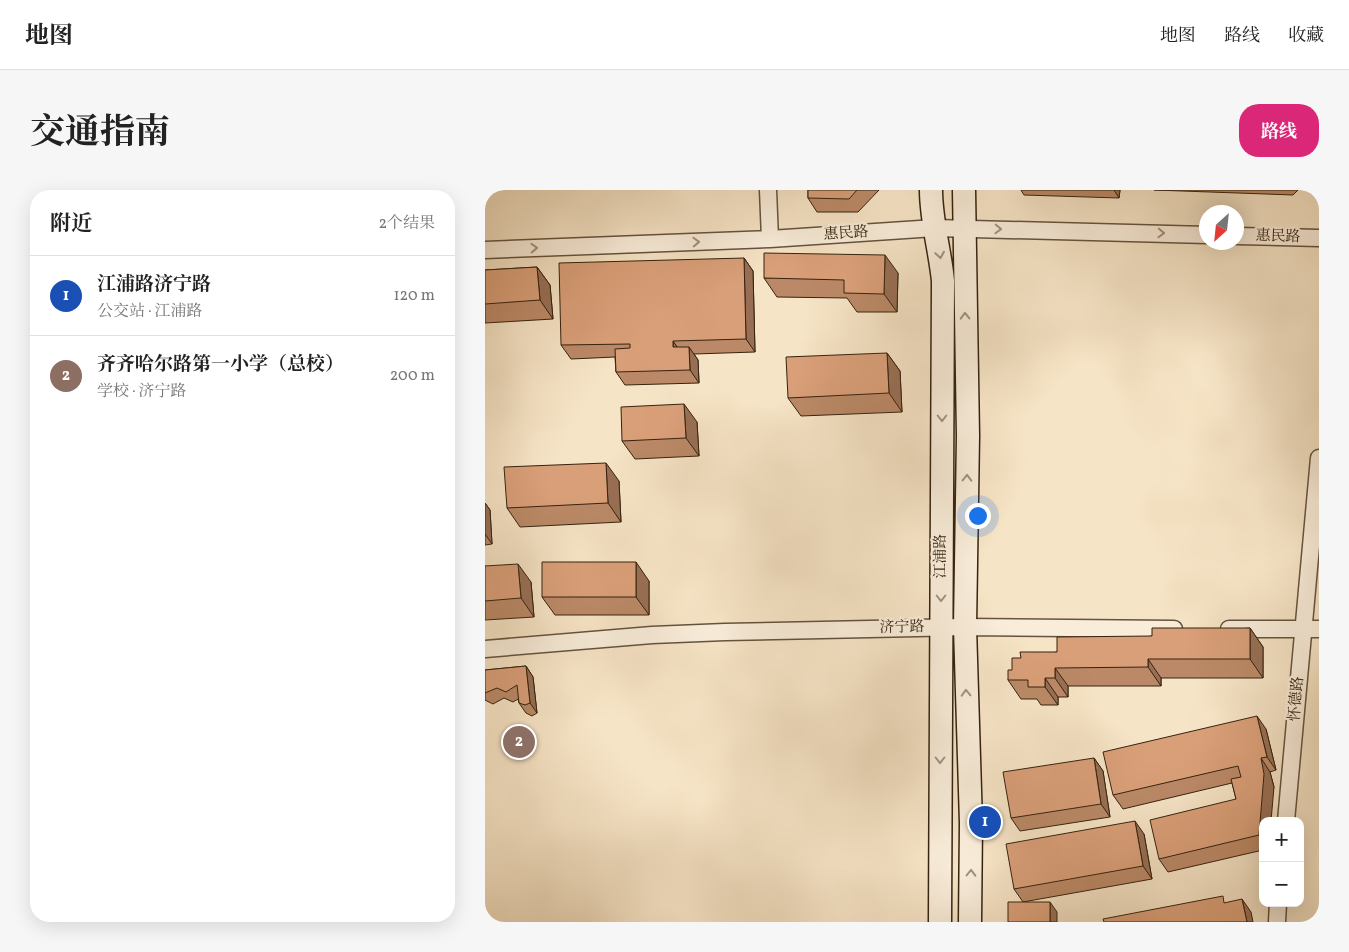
<!DOCTYPE html>
<html lang="zh">
<meta charset="utf-8">
<style>
:root{--surface:#fff;--page:#f6f6f6;--text:#222;--muted:#767676;--line:#e0e0e0;--accent:#db2777}
body{margin:0;font-family:Vollkorn,"Noto Serif SC",serif;background:var(--page);color:var(--text)}
.controls{position:absolute;right:15px;bottom:15px;display:grid;overflow:hidden;border-radius:10px;box-shadow:0 5px 20px #0002}
.controls button{width:45px;height:45px;display:grid;place-items:center;padding:0;border:0;border-bottom:1px solid var(--line);background:var(--surface);color:var(--text);font:25px sans-serif}
.compass{position:absolute;left:714px;top:15px;width:45px;height:45px;border-radius:50%;background:var(--surface);box-shadow:0 5px 20px #0002;rotate:207deg}
.you{position:absolute;left:492px;top:325px;width:18px;height:18px;margin:-12px;border:4px solid #fff;border-radius:50%;background:#1a73e8;box-shadow:0 0 0 8px #1a73e833}
.badge{display:grid;place-items:center;width:32px;height:32px;border-radius:50%;background:var(--accent);color:#fff;font-size:16px;font-weight:700}
.pin{position:absolute;translate:-50% -50%;border:2px solid #fff;box-shadow:0 1px 5px #0006}
.list{margin:0;padding:0;list-style:none}
h2{display:flex;justify-content:space-between;align-items:center;height:65px;margin:0;padding:0 20px;font-size:21px}
h2 small{font-size:16px;font-weight:400;color:var(--muted)}
.list li{display:grid;grid-template-columns:32px 1fr auto;gap:15px;align-items:center;box-sizing:border-box;height:80px;padding:0 20px;border-top:1px solid var(--line)}
.list b{display:block;font-size:19px;white-space:nowrap}
.list p{margin:0;font-size:16px;white-space:nowrap;color:var(--muted)}
.list em{font-size:16px;font-style:normal;color:var(--muted)}
.map{position:relative;flex:none;width:834px;height:732px;overflow:hidden;border-radius:20px}
header{display:flex;align-items:center;gap:30px;box-sizing:border-box;height:70px;padding:0 25px;background:var(--surface);border-bottom:1px solid var(--line)}
header strong{font-size:24px}
nav{display:flex;gap:28px;margin-inline-start:auto;font-size:18px}
.intro{display:flex;align-items:center;justify-content:space-between;box-sizing:border-box;height:120px;padding:0 30px}
h1{margin:0;font-size:35px}
.button{padding:12px 22px;border-radius:20px;background:var(--accent);color:#fff;font-size:18px;font-weight:700}
main{display:flex;gap:30px;padding:0 30px}
aside{flex:1;background:var(--surface);border-radius:20px;box-shadow:0 5px 20px #0002}
.map>svg:first-child{display:block}
.lines{fill:none;stroke-linecap:round;stroke-linejoin:round}
.street-casing{stroke:#65533d;stroke-width:19}
.secondary-casing{stroke:#35230f;stroke-width:25}
.street{stroke:#f9edda;stroke-width:16}
.secondary{stroke:#f9edda;stroke-width:22}
.wall{fill:#bb8967;stroke:#35230f}
.shaded-wall{fill:#986f54;stroke:#35230f}
.building{fill:#d99f78;stroke:#35230f}
.oneway{stroke:#a1927f}
.labels{text-anchor:middle;dominant-baseline:central;stroke-width:4.5;stroke-linejoin:round;paint-order:stroke}
.street-label{font-size:15px;fill:#35230f;stroke:#f9edda}
</style>
<header>
<strong>地图</strong>
<nav><a>地图</a><a>路线</a><a>收藏</a></nav>
</header>
<div class="intro"><h1>交通指南</h1><a class="button">路线</a></div>
<main>
<aside>
<h2>附近<small>2个结果</small></h2>
<ul class="list">
<li><span class="badge" style="background:#1a4fb4">1</span><div><b>江浦路济宁路</b><p>公交站 · 江浦路</p></div><em>120 m</em></li>
<li><span class="badge" style="background:#8d6e63">2</span><div><b>齐齐哈尔路第一小学（总校）</b><p>学校 · 济宁路</p></div><em>200 m</em></li>
</ul>
</aside>
<div class="map">
<svg width="834" height="732" viewBox="0 0 834 732">
<rect width="100%" height="100%" fill="#f6e4c6"/>
<filter id="stains"><feTurbulence type="fractalNoise" baseFrequency=".004" numOctaves="4"/><feColorMatrix values="0 0 0 0 .2 0 0 0 0 .09 0 0 0 0 .02 0 0 0 .5 -.17"/></filter>
<radialGradient id="worn" r=".72"><stop offset=".6" stop-color="#630" stop-opacity="0"/><stop offset="1" stop-color="#630" stop-opacity=".3"/></radialGradient>
<g class="lines">
<defs>
<path id="street" d="M283,0L285,49
M752,46L834,48
M0,60L285,49L450,38L722,45
M744,439H834
M0,459L167,445L240,442L480,437L689,439
M801,631L834,268
M792,732L793,713"/>
<path id="secondary" d="M446,0C446,31 455,60 458,91L455,732
M479,0L483,246L480,437L486,633L485,732"/>
</defs>
<use href="#street" class="street-casing"/>
<use href="#secondary" class="secondary-casing"/>
<use href="#street" class="street"/>
<use href="#secondary" class="secondary"/>
</g>
<path class="wall" d="M323,0H394L373,22H332L323,8Z
M536,0H635L634,8L539,5Z
M669,0H813L808,5Z
M259,68L268,81L270,162L209,164L213,170L214,193L140,195L131,182L130,167L86,169L76,155Z
M52,77L65,95L68,129L0,133V80Z
M413,83L412,122H372L362,108L292,107L279,88Z
M402,163L415,181L417,222L316,226L303,208Z
M212,232L214,266L150,269L137,251Z
M134,291L136,332L35,337L22,318Z
M0,313L5,320L7,354L0,355Z
M0,376L46,392L49,427L0,430Z
M164,391V425H70L57,407Z
M765,438L778,457V488H676V496H583V507H573V515H556L552,509H536L523,490L527,480L536,468L667,446Z
M41,476L48,487L52,523L47,526L41,523L34,513L33,509L28,512L19,508L8,514L0,510V480Z
M781,539L791,580L785,582L789,597L778,631V660L683,682L674,669L751,609L747,593L638,619L628,605Z
M609,568L618,581L625,627L535,641L526,628Z
M659,644L667,689L538,712L529,699Z"/>
<path class="shaded-wall" d="M629,0H635L634,8Z
M400,65L413,83L412,122L399,104Z
M259,68L268,81L270,162L261,149Z
M52,77L65,95L68,129L55,110Z
M188,151L197,164L188,157Z
M204,157L213,170L214,193L205,180Z
M402,163L415,181L417,222L404,203Z
M199,214L212,232L214,266L201,248Z
M121,273L134,291L136,332L123,313Z
M0,313L5,320L7,354L0,344Z
M151,372L164,391V425L151,407Z
M33,374L46,392L49,427L36,408Z
M765,438L778,457V488L765,469Z
M663,469L676,488V496L663,477Z
M41,476L48,487L52,523L45,513Z
M570,478L583,496V507L570,488Z
M560,488L573,507V515L560,497Z
M772,526L781,539L791,580L782,567Z
M609,568L618,581L625,627L616,614Z
M776,568L785,582L789,597L786,631H778V651L774,645Z
M650,631L659,644L667,689L658,676Z
M757,709L766,722L768,732H762Z
M565,712L572,722V732H565Z"/>
<path class="building" d="M323,0H372L364,9L323,8Z
M279,63L400,65L399,104L359,103V90L279,88Z
M259,68L261,149L188,151V157H204L205,180L131,182L130,159L145,158V154L76,155L74,73Z
M52,77L55,110L0,114V80Z
M402,163L404,203L303,208L301,167Z
M199,214L201,248L137,251L136,217Z
M121,273L123,313L22,318L19,277Z
M57,372H151V407H57Z
M33,374L36,408L0,411V376Z
M667,438H765V469H663V477L570,478V488H560V497H543V490H523V480H527V468H536L535,462H572V447L667,446Z
M41,476L45,513L40,515L34,513L32,495L21,502L12,498L0,503V480Z
M772,526L782,567L776,568L779,584L774,645L674,669L665,630L751,609L746,589L756,587L753,576L628,605L618,562Z
M609,568L616,614L526,628L518,582Z
M650,631L658,676L529,699L521,654Z
M738,706L739,713L757,709L762,732H619L618,729Z
M523,712H565V732H523Z"/>
<defs><path id="oneway-chevron" d="M-2-3.5L2.5 0L-2 3.5" fill="none" stroke-width="1.6" stroke-linecap="round" stroke-linejoin="round" transform="scale(1.25)"/></defs>
<g class="oneway">
<use href="#oneway-chevron" transform="translate(513 39) rotate(2)"/>
<use href="#oneway-chevron" transform="translate(676 43) rotate(2)"/>
<use href="#oneway-chevron" transform="translate(211 52) rotate(-2)"/>
<use href="#oneway-chevron" transform="translate(49 58) rotate(-2)"/>
<use href="#oneway-chevron" transform="translate(455 65) rotate(81)"/>
<use href="#oneway-chevron" transform="translate(480 126) rotate(-91)"/>
<use href="#oneway-chevron" transform="translate(457 228) rotate(90)"/>
<use href="#oneway-chevron" transform="translate(482 288) rotate(-89)"/>
<use href="#oneway-chevron" transform="translate(456 408) rotate(90)"/>
<use href="#oneway-chevron" transform="translate(481 503) rotate(-92)"/>
<use href="#oneway-chevron" transform="translate(455 570) rotate(90)"/>
<use href="#oneway-chevron" transform="translate(486 683) rotate(-89)"/>
</g>
<g class="labels">
<g class="street-label">
<text transform="translate(361 44) rotate(-4)">惠民路</text>
<text transform="translate(793 47) rotate(2)">惠民路</text>
<text transform="translate(456 366) rotate(-90)">江浦路</text>
<text transform="translate(417 438) rotate(-1)">济宁路</text>
<text transform="translate(812 509) rotate(-85)">怀德路</text>
</g>
</g>
<rect width="100%" height="100%" filter="url(#stains)"/>
<rect width="100%" height="100%" fill="url(#worn)"/>
</svg>
<div class="controls">
<button>+</button>
<button>−</button>
</div>
<svg class="compass" viewBox="-18 -18 36 36"><path d="M0-13l5 13h-10z" fill="#e53935"/><path d="M0 13l5-13h-10z" fill="#767676"/></svg>
<div class="you"></div>
<div class="pin badge" style="left:500px;top:632px;background:#1a4fb4">1</div>
<div class="pin badge" style="left:34px;top:552px;background:#8d6e63">2</div>
</div>
</main>
